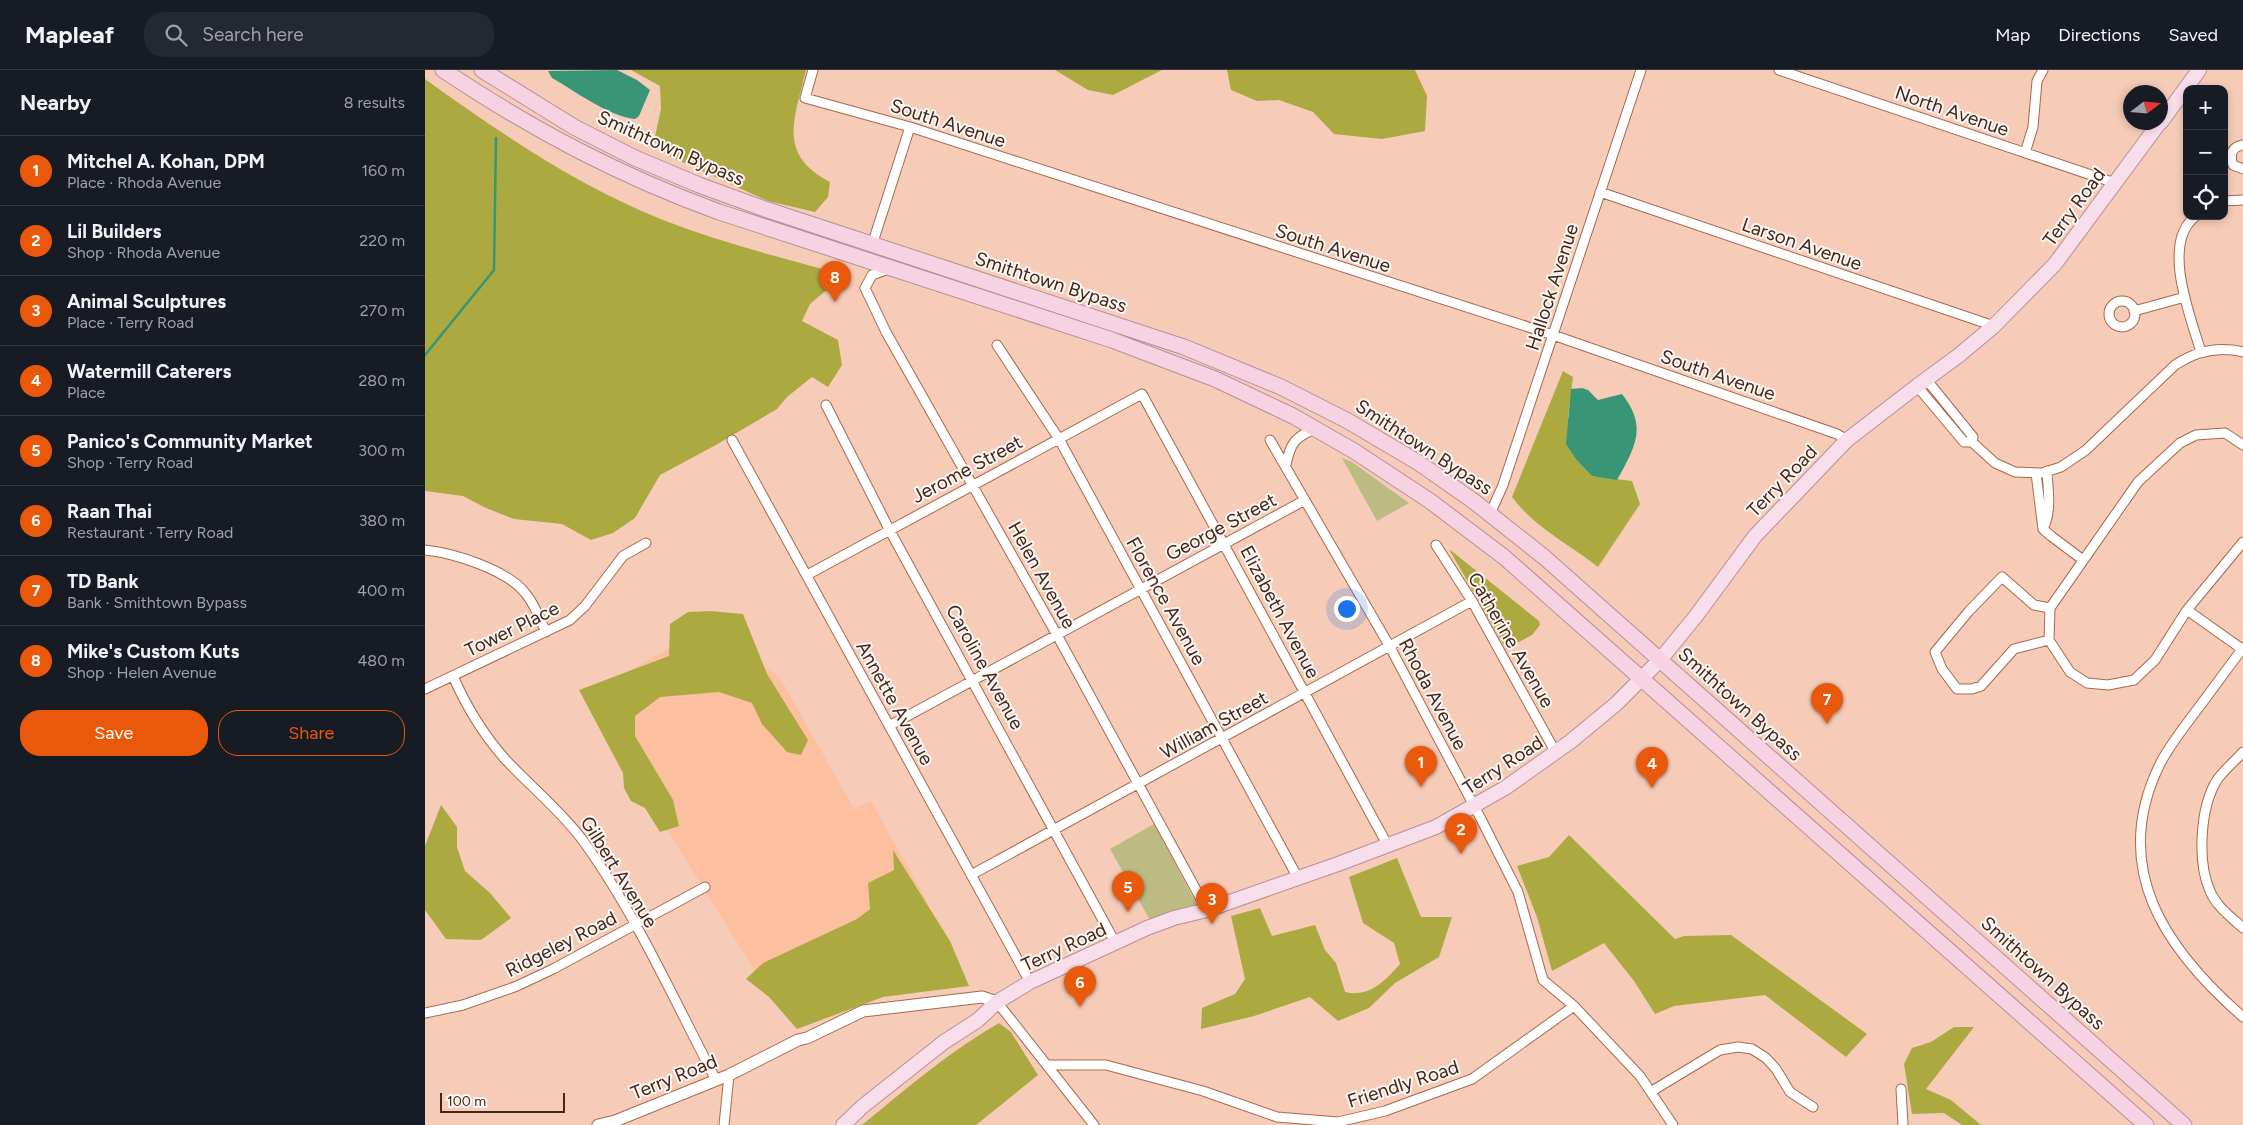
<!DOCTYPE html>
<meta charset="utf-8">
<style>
:root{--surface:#171b24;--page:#242831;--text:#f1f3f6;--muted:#9ea1a6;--line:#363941;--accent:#ea580c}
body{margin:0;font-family:Figtree,sans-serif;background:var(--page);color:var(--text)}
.controls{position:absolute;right:15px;top:15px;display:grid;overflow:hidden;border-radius:10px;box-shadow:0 2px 8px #0003}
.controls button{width:45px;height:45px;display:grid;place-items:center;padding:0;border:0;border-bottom:1px solid var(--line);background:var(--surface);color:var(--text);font:25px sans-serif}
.compass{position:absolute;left:1698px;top:15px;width:45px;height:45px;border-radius:50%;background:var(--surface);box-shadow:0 2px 8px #0003;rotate:74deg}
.scale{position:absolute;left:15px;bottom:12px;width:125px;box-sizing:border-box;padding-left:5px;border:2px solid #412719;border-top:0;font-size:14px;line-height:18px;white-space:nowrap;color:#412719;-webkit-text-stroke:4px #fdf6f2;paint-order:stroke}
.you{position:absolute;left:921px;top:538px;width:18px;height:18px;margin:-12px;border:4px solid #fff;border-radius:50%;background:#1a73e8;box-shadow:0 0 0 8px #1a73e833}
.badge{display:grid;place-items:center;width:32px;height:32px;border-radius:50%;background:var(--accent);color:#fff;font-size:16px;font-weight:700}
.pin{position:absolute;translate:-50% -41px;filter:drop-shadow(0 1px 2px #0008)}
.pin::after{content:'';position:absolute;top:26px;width:18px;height:15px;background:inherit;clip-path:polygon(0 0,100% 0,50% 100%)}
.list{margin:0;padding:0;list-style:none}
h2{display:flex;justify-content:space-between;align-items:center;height:65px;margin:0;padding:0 20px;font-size:21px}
h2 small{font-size:16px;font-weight:400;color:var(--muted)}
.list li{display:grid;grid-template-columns:32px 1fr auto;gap:15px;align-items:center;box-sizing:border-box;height:70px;padding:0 20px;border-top:1px solid var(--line)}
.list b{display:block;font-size:19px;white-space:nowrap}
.list p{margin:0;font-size:16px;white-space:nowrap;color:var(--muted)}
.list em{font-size:16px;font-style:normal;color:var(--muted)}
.actions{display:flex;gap:10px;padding:15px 20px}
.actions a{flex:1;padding:11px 0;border:1px solid var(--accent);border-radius:20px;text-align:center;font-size:18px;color:var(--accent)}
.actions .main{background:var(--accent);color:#fff}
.icon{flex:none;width:28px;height:28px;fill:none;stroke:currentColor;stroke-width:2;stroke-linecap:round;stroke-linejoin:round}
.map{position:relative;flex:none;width:1818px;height:1055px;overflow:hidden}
header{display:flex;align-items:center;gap:30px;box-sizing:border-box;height:70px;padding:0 25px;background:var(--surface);border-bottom:1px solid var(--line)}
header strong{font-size:24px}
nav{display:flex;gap:28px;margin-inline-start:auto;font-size:18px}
.search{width:350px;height:45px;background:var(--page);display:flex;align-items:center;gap:12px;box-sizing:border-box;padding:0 18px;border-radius:20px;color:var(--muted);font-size:19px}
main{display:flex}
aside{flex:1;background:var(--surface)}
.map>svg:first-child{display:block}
.built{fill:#fcc0a1}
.green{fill:#bcbc82}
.forest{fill:#aca940}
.water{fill:#389677}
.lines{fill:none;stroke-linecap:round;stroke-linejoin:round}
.stream{stroke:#389677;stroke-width:2.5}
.minor-casing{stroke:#a76949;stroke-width:11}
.tertiary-casing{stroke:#a76949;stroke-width:13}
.primary-casing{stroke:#b58f98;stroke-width:16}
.trunk-casing{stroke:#b58f98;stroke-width:17}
.minor{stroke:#fff;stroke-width:9}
.tertiary{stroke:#fff;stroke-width:11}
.primary{stroke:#f8ddea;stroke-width:14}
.trunk{stroke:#f6d2e3;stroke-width:15}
.labels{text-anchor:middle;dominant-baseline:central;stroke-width:4;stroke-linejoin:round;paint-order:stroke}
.street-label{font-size:19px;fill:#412719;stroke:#fdf6f2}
</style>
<header>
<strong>Mapleaf</strong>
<div class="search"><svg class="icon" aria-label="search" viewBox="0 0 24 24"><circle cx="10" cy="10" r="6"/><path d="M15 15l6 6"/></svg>Search here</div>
<nav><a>Map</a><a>Directions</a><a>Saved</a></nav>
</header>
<main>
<aside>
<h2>Nearby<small>8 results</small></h2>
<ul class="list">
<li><span class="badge">1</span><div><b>Mitchel A. Kohan, DPM</b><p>Place · Rhoda Avenue</p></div><em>160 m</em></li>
<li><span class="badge">2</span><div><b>Lil Builders</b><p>Shop · Rhoda Avenue</p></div><em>220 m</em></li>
<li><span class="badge">3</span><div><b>Animal Sculptures</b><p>Place · Terry Road</p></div><em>270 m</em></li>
<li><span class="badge">4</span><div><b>Watermill Caterers</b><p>Place</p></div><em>280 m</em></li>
<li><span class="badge">5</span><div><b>Panico's Community Market</b><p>Shop · Terry Road</p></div><em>300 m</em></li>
<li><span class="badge">6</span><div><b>Raan Thai</b><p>Restaurant · Terry Road</p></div><em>380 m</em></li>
<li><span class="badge">7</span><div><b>TD Bank</b><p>Bank · Smithtown Bypass</p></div><em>400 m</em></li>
<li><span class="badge">8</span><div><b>Mike's Custom Kuts</b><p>Shop · Helen Avenue</p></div><em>480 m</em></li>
</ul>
<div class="actions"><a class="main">Save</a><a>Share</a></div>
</aside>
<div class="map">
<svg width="1818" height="1055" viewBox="0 0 1818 1055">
<rect width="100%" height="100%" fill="#f6ccb8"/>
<path class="built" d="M266,566L305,568L356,609L429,739L446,731L502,831L333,906L159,626Z"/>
<path class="green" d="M917,388L927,392L984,433L952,451Z
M729,754L772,835L725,850L685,779Z"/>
<path class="forest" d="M206,0H381C370,48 351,84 405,112L403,127L390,142L343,131L242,85L229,71L236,39L235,16Z
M630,0H737L688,25L663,20Z
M802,0H990L1002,26L1000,61L957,69L909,64L888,42L854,30L832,31L806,20Z
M0,9C74,62 152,116 238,150C297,173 358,188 419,205L385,234L377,251L413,270L417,295L403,317L387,307L362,327L352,339L289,376L235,405L210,448L188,463L166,470L137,454L89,449L61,438L38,426L0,421Z
M1138,301L1148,307L1143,347L1167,406L1207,411L1215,434L1173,497C1143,473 1111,459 1087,427Z
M1024,479L1114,551L1115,555L1107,565L1081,579Z
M285,541L318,544L342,604L383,670L376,685L362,682L337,654L327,633L294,622L235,627L210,646V666L248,730L254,756L235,762L220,738L206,731L199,718L198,703L154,620L244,586L245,554L263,542Z
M16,735L32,757V777L40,801L65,823L86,848L56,870L21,869L0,840V776Z
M1144,765L1250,869L1259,866L1306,865L1442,964L1421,987L1340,925L1249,936L1230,944L1209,911L1179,873L1127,901L1112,847L1092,796L1124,787Z
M468,780L525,871L544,916L458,927L372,959L344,927L321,909L338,893L432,849L445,839L443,813L469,800Z
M972,788L996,847H1027L1014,887L970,913L944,938L913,951L885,927L829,946L776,959L777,938L810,924L820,909L806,846L835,838L847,866L890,855L900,880L911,893L920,922C944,928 960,911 975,894L969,873L938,853L924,807Z
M574,953L586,962L613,1005L551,1055H437C481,1019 525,981 574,953Z
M1529,957H1549L1501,1019L1526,1030L1556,1055H1537L1519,1043L1487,1044L1479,994L1487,978L1506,972Z"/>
<path class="water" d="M192,0L212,10L225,20L214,46L210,49C183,46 150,21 127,8L123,1Z
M1157,318L1163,320L1173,330L1197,324C1223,357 1210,377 1192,410L1167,406L1151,389L1141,374L1146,319Z"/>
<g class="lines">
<path class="stream" d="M0,285L69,200L71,68"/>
<defs>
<path id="minor" d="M388,0L380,28L485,57L1128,265L1412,364L1422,370
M1354,0L1690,113
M1818,75C1807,77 1804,84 1808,95L1818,99
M1600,83L1608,57L1612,11L1618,0
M1175,122L1569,256
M1799,131L1818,130
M1771,146C1735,172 1766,248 1776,282
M447,175L485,57
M463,199L447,205L440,218L461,262L632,565L782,840
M1684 244a13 13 0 1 1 26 0a13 13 0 1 1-26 0Z
M1709,241L1760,227
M572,275L634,369L873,808
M1501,309L1548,367L1547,372
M1492,316L1539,372H1547L1570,393L1590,402L1617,403L1636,397L1661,380L1750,295C1771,281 1794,276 1818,282
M401,335L464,459L691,874
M307,370L605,912
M845,370L965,577L1056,749L1093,822L1118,910L1149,936L1215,1006L1248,1055
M1818,375L1800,363L1771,365L1755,373L1713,412L1625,538L1624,570L1645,602L1662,613L1683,615L1709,610L1730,590L1762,540L1818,472
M861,395C865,374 870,366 891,359
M1611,403L1618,459L1626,466L1658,490
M1065,444L1078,415L1216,0
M1618,459C1627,441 1623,421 1622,401
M1011,475L1047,531L1131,683
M0,480C29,483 83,500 101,524C110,535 115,549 121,562
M382,505L717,324L963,776
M1762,540L1817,579
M1624,570L1589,579L1556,616L1547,619H1532L1517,599L1510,582L1544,541L1577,507L1609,535L1625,538
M1818,578C1801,600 1785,623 1768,645C1757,660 1745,675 1736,692C1683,797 1740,879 1818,947
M28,606C41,636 58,664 80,689C105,716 133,738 156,768C209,840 249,930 291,1010
M0,619L145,550L160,536L198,486L221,473
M464,656L880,430
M1818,682C1810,691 1799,700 1792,710C1775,737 1772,792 1785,821C1791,836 1806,847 1818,858
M546,805L1047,531
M572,932L669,1055
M0,943L38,935L92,916L128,899L280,817
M623,995H681L778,1021L852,1047L913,1052L960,1041L1047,1009L1149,936
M1476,1019L1478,1055
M1227,1021L1295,980L1313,977L1327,979L1341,988L1351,999L1365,1022L1388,1037
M299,1055L304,1005"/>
<path id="tertiary" d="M173,1055L190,1051L304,1005L373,970L382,968L438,941L557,927L572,932"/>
<path id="primary" d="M1736,52L1774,0
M418,1055L438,1036L519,972L553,950L572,932L605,912L722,858L749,848L782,840L913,794L1011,757L1080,718L1145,672L1191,634L1235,590L1271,546L1330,466L1422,370L1492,316L1533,286L1569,256L1630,194L1735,52"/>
<path id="trunk" d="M18,0C108,60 193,105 294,142L687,270L790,309L868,346L929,381L1005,431L1079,487L1721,1055
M57,0L149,57L210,88L274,115L337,138L759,277L856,317L923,351L994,393L1047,430L1119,487L1759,1055"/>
</defs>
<use href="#minor" class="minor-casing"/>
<use href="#tertiary" class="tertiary-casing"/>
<use href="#primary" class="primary-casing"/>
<use href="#trunk" class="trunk-casing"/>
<use href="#minor" class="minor"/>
<use href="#tertiary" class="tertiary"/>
<use href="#primary" class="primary"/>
<use href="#trunk" class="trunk"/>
</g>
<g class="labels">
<g class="street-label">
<text transform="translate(1527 41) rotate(19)">North Avenue</text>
<text transform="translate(523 53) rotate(18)">South Avenue</text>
<text transform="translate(246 78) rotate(24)">Smithtown Bypass</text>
<text transform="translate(1649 137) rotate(-54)">Terry Road</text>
<text transform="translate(1377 174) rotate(19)">Larson Avenue</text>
<text transform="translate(908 178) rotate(18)">South Avenue</text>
<text transform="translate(626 212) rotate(18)">Smithtown Bypass</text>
<text transform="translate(1127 217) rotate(-72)">Hallock Avenue</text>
<text transform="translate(1293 305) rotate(19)">South Avenue</text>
<text transform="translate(999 377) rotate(33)">Smithtown Bypass</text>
<text transform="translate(542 399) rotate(-28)">Jerome Street</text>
<text transform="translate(1357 411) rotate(-46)">Terry Road</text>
<text transform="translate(796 457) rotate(-28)">George Street</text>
<text transform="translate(617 505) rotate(61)">Helen Avenue</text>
<text transform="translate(741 531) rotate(61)">Florence Avenue</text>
<text transform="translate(855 542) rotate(62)">Elizabeth Avenue</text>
<text transform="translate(87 559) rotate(-26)">Tower Place</text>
<text transform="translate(1086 570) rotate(60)">Catherine Avenue</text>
<text transform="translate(560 597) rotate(61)">Caroline Avenue</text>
<text transform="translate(1008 624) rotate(62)">Rhoda Avenue</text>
<text transform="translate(470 633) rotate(61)">Annette Avenue</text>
<text transform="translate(1315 634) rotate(42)">Smithtown Bypass</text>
<text transform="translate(789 655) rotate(-29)">William Street</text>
<text transform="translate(1078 695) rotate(-33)">Terry Road</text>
<text transform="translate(194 802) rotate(58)">Gilbert Avenue</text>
<text transform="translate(136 874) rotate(-27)">Ridgeley Road</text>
<text transform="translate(639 877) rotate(-25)">Terry Road</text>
<text transform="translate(1618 903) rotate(42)">Smithtown Bypass</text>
<text transform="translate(249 1007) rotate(-22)">Terry Road</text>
<text transform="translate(978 1014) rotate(-18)">Friendly Road</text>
</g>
</g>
</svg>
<div class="controls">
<button>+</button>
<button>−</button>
<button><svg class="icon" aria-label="locate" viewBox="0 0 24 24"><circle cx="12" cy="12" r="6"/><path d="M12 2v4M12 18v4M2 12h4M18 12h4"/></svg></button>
</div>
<svg class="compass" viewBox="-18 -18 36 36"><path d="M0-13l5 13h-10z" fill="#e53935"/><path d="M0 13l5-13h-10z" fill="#9ea1a6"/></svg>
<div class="scale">100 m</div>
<div class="you"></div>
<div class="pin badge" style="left:996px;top:717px">1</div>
<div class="pin badge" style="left:1036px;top:784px">2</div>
<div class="pin badge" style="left:787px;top:854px">3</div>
<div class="pin badge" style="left:1227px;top:718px">4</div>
<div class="pin badge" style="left:703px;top:842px">5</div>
<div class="pin badge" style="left:655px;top:937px">6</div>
<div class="pin badge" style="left:1402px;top:654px">7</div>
<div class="pin badge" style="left:410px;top:232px">8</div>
</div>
</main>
